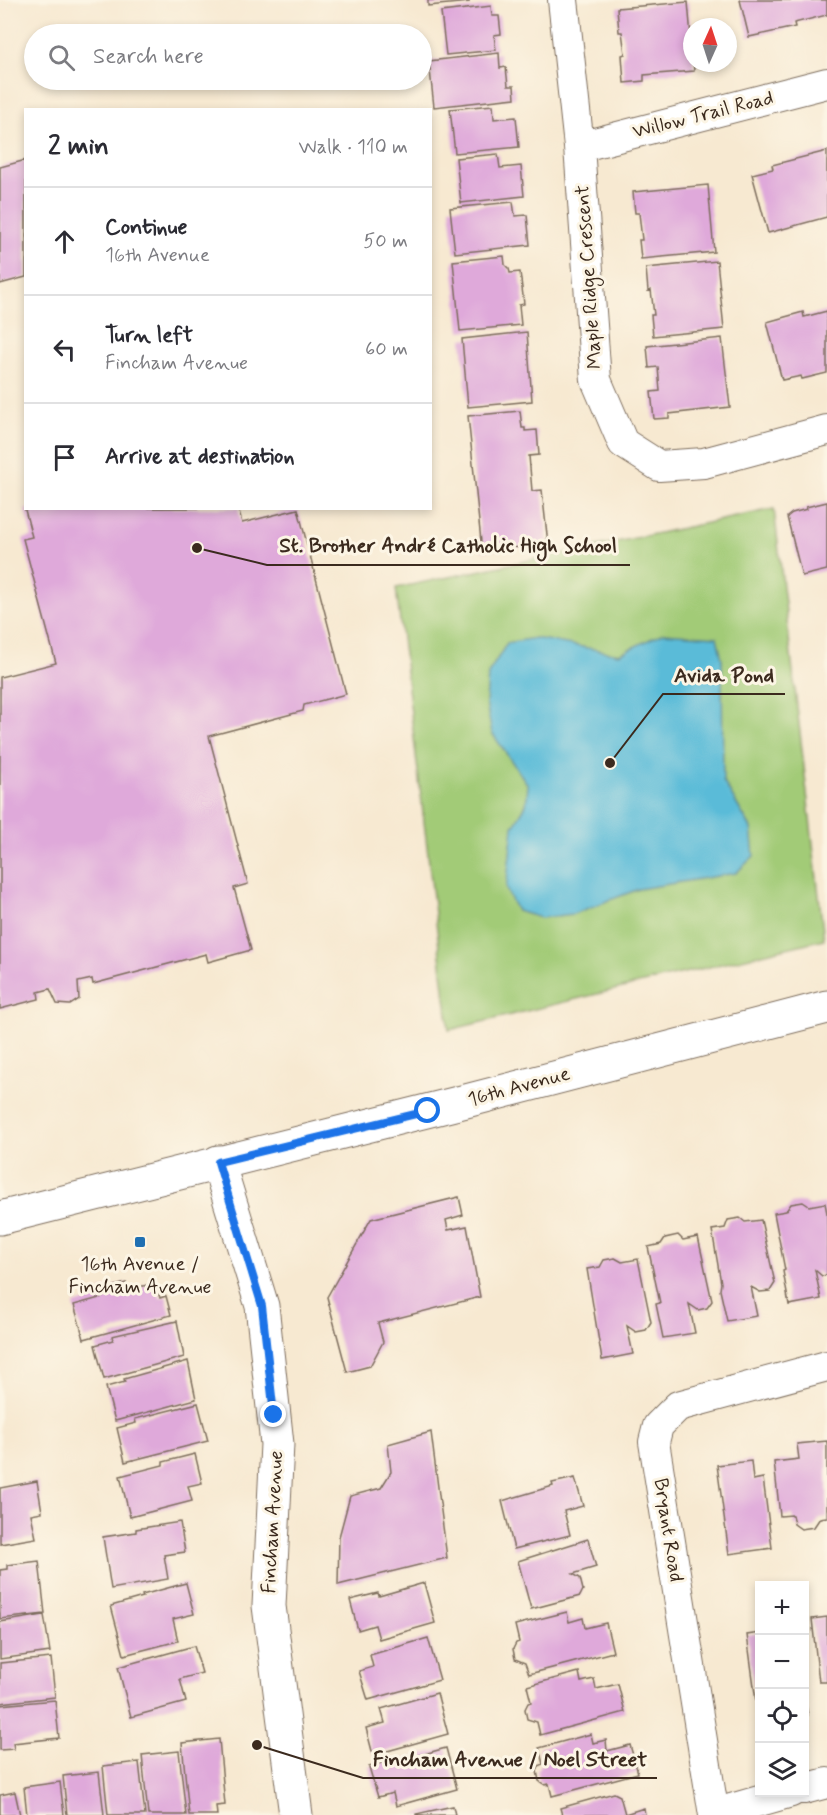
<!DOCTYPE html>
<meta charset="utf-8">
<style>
:root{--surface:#fff;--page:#f2f2f3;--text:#2b2b33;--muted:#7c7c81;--line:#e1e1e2}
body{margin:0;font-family:Mynerve,sans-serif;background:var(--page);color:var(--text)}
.controls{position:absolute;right:18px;bottom:18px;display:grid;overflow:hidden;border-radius:0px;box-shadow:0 3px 9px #0003}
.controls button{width:54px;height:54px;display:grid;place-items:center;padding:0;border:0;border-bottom:2px solid var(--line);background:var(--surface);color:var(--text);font:30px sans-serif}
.compass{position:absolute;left:683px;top:18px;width:54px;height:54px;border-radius:50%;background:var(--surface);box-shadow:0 3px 9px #0003;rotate:3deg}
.stop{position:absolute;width:18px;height:18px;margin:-14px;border:4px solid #1a73e8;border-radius:50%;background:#fff}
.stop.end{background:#1a73e8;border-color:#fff;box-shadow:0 2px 6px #0008}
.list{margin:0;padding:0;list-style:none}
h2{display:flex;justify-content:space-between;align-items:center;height:78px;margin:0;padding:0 24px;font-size:26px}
h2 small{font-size:20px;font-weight:400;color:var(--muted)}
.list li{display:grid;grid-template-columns:39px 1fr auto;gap:18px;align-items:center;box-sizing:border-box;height:108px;padding:0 24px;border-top:2px solid var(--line)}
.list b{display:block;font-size:22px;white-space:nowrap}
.list p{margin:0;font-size:20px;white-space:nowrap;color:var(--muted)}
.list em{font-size:20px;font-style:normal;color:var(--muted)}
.icon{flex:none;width:33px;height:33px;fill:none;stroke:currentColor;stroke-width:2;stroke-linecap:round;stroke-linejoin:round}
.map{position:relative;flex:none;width:827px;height:1815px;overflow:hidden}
.search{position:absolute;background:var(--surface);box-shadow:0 3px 9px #0003;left:24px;top:24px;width:408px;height:66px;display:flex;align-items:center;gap:15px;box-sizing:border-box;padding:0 21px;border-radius:33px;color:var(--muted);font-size:22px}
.panel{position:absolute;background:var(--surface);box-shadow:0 3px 9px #0003;left:24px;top:108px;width:408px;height:402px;border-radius:0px}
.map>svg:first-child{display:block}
.green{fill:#a2cb77;stroke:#6e7a4a;stroke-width:1.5}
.water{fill:#5abbd8;stroke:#4a727b;stroke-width:1.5}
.building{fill:#dfa9da}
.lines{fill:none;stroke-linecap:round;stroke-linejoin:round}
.minor-casing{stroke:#7d6d5d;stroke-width:32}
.tertiary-casing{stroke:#7d6d5d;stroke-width:35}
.secondary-casing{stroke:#7d6d5d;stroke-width:35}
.minor{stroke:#fff;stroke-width:30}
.tertiary{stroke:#fff;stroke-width:33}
.secondary{stroke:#fff;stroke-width:33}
.route{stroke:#1a73e8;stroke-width:8}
.poi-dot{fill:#1f6fb2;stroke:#fcf5e5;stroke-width:2}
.labels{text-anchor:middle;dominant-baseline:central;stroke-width:6;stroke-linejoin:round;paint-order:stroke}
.street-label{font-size:20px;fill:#3b2a1e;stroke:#fcf5e5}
.poi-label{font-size:20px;fill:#3b2a1e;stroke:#fcf5e5}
.leader{fill:none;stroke:#3b2a1e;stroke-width:2}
.callout-dot{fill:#3b2a1e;stroke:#fcf5e5;stroke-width:2}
.callout-label{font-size:21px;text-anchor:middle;font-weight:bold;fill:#3b2a1e;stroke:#fcf5e5;stroke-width:6;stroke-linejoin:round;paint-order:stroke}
</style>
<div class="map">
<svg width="827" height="1815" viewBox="0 0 827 1815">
<rect width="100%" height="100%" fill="#fcf5e5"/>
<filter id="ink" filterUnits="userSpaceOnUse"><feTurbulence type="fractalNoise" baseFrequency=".0167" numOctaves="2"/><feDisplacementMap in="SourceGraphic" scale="12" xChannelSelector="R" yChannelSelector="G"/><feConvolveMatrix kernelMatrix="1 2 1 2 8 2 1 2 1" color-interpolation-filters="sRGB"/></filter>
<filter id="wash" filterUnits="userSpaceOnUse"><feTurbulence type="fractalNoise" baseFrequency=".008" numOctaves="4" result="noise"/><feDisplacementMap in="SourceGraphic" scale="24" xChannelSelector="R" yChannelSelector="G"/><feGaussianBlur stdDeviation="1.35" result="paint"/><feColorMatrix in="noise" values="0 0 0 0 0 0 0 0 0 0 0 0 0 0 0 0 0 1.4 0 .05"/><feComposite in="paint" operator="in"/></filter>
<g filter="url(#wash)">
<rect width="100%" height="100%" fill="#f7e9d1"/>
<path class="green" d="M774,509L824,939L449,1030L396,588Z"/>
<path class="water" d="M663,633L717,637L722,659L723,781L751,828L754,856L736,873L639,889L573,914L541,918L517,911L506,889L513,827L526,805L528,785L492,733L486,703L488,674L507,643L535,638L619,654Z"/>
<g id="blocks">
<path class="building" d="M428,0H468L469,2L428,6Z
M740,0H827V15L794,23L795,27L749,37Z
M688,2L694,71L644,75V81L624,83L622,55L625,54L622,32H619L617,8Z
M491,6L492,16H499L501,34L494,35L496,50L446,55L441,12Z
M499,53L500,68L506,67L508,86H514L515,98L434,107L429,61Z
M493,105L494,119L516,117L519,147L455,153L450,109Z
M827,151V217L768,233L752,174L773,169L772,165Z
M498,154L500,168L521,166L524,196L461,203L456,158Z
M26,160V277L0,284V167Z
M708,185L714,252L641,259L639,240H642L639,213H635L633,192Z
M513,202L515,216L527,215L530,245L455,253L450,208Z
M504,256L505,265L509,269L510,273L520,272L524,304L519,305L521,325L460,331L453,261Z
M717,261L724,329L653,336L651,315H654L651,290L648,291L646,268Z
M827,311V373L802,379L801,376L782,380L767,322L803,312L804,317Z
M527,332L532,401L468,407L462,339Z
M722,338L730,407L669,414V418L654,419L651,392L660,391L658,367L649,368L647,346Z
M520,411L522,428H525V431L537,430L539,455L529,456L532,491L542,490L548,544L482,551L468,416Z
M827,502V570L802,576L787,517L792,513L807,509L806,507Z
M30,508H238L242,523L298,509L346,694L304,705L303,711L209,736L248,884L234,888L251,950L208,962L206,954L93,984L92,979L78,982L79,999L70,1005L57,1004L50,989L38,992L39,999L0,1009V677L56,663L23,539L32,537L25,510Z
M459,1197L463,1215L446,1220L448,1230L467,1226L480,1297L378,1323L383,1342L370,1366L347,1372L327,1297L371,1219Z
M803,1202L809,1206L825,1203L827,1213V1275L822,1276L815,1270L821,1299L789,1305L783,1271L785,1270L774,1213L786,1211L791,1204Z
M740,1218L745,1222L761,1220L775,1283L770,1291L760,1292L751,1287L757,1316L727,1321L720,1290L721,1283L712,1230L725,1228L728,1220Z
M678,1235L683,1240L698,1237L712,1301L707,1308L698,1310L689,1304L695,1333L663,1338L656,1304L660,1303L648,1247L661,1244L665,1238Z
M615,1258L622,1262L638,1259L651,1322L646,1330L636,1332L627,1326L633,1354L602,1360L587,1269L600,1267L604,1260Z
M126,1283L128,1290L155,1283L160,1298L166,1296L171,1315L84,1339L74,1305L103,1297L101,1290Z
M177,1321L184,1357L104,1379L95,1345L113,1340L112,1336Z
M188,1361L196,1399L115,1421L106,1387L125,1382L124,1379Z
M198,1403L208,1441L125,1462L117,1428L136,1423L135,1419Z
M431,1432L447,1558L338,1585L339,1537L350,1496L381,1488L391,1472L388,1444Z
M827,1441V1517L820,1518L814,1527L801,1529L794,1524L792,1515L780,1516L774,1462L799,1459L797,1444Z
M195,1454L202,1483L188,1486L192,1501L130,1517L120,1476L163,1465V1462Z
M751,1461L753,1480L763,1478L772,1548L729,1554L717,1465Z
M575,1478L583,1506L564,1511L570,1535L514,1549L502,1501L553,1486L552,1483Z
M37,1481L42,1512L31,1514L36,1538L0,1544V1488Z
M180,1522L185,1552L164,1555L168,1579L111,1589L103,1537L136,1532V1529Z
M588,1539L596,1567L573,1574L580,1578L583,1590L580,1596L531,1609L518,1561Z
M39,1561L45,1614L0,1619V1570L7,1569V1565Z
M186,1583L194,1614L173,1619L178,1641L124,1655L111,1606L143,1597L142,1595Z
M424,1583L435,1623L379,1639L375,1625L358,1630L350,1600L378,1593L379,1596Z
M567,1612L569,1622L583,1618L585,1628L606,1623L613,1652L529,1674L525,1663L515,1659L513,1649L516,1643L519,1642L515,1625Z
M44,1615L50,1652L0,1659V1622Z
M827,1617V1682H819L812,1619Z
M760,1633V1700L756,1701L747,1635Z
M428,1638L440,1680L368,1700L359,1671L373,1667L370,1655Z
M194,1646L202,1673L180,1679L186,1702L131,1717L118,1667Z
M51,1658L55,1697L0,1703V1663Z
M579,1672L581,1682L594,1679L596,1689L618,1684L625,1712L540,1735L537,1722L527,1719L525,1709L528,1703L531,1702L527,1686Z
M437,1693L448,1734L373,1755L366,1728L385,1723L381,1709Z
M804,1696L808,1715H804Z
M55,1700L59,1738L13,1743L14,1749L0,1750V1705Z
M591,1734L593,1743L606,1740L607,1751L630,1745L638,1773L552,1796L549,1784L545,1785L539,1781L537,1771L540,1765L543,1764L539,1748Z
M219,1739L225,1805L216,1806L217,1815H189L182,1743Z
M446,1748L457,1789L396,1806L393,1793L378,1797L369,1767L397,1758L398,1761Z
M179,1751L186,1815H148L142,1755Z
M139,1762L145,1815H108L103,1766Z
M99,1772L104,1815H67L63,1776Z
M60,1782L64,1815H27L24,1787Z
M15,1792L20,1815H0V1795Z
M614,1793L620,1796L625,1814L644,1808L645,1815H562L560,1808Z
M453,1806L455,1815H416V1814Z"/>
</g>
</g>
<g filter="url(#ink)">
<use href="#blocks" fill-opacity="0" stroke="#7d6d5d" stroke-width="1.5"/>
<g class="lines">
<defs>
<path id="minor" d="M563,0L579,147L596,380L623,443L659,466L704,463L827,430
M579,147L827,83
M804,1789L827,1783
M714,1814L791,1792
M714,1815L654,1442L658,1426L678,1406L827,1366"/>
<path id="tertiary" d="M218,1162L262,1306L277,1444L269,1606L296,1815"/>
<path id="secondary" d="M0,1218L466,1101L827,1007"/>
</defs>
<use href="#minor" class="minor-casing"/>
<use href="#tertiary" class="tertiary-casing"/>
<use href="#secondary" class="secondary-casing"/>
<use href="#minor" class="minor"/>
<use href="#tertiary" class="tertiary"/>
<use href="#secondary" class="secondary"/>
</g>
</g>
<g class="lines" filter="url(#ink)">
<path class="route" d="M274,1415L262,1306L218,1162L428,1111"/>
</g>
<rect class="poi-dot" x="134" y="1236" width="12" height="12" rx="3"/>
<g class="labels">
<g class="street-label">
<text transform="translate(703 115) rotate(-14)">Willow Trail Road</text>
<text transform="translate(589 277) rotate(-94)">Maple Ridge Crescent</text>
<text transform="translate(519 1087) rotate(-15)">16th Avenue</text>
<text transform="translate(273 1522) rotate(-87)">Fincham Avenue</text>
<text transform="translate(668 1530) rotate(81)">Bryant Road</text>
</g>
<g class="poi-label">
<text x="140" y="1264">16th Avenue /<tspan x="140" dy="23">Fincham Avenue</tspan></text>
</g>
</g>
<path class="leader" d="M197 548L267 565H630M610 763L663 694H785M257 1745L363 1778H657"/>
<g class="callout-dot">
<circle cx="197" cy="548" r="6"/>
<circle cx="610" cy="763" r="6"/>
<circle cx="257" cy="1745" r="6"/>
</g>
<g class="callout-label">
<text x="448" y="552">St. Brother André Catholic High School</text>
<text x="724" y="682">Avida Pond</text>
<text x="510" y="1766">Fincham Avenue / Noel Street</text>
</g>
</svg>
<div class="controls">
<button>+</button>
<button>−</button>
<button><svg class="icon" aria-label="locate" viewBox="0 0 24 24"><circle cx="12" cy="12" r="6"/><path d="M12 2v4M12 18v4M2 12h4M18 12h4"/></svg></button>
<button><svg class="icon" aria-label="layers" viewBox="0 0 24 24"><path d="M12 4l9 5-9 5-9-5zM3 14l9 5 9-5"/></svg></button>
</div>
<svg class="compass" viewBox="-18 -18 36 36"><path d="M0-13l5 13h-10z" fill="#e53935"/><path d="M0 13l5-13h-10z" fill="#7c7c81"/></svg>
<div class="stop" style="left:428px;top:1111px"></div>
<div class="stop end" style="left:274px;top:1415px"></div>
<div class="search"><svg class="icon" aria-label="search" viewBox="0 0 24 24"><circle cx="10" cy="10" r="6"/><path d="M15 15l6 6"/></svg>Search here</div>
<section class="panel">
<h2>2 min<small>Walk · 110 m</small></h2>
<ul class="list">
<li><svg class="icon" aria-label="ahead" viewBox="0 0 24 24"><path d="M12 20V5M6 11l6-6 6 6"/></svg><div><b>Continue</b><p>16th Avenue</p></div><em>50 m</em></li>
<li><svg class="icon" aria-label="left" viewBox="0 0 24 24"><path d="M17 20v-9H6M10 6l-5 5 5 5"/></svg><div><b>Turn left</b><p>Fincham Avenue</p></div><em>60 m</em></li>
<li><svg class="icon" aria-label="arrive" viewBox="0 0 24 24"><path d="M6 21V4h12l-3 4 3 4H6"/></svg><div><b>Arrive at destination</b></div></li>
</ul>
</section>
</div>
